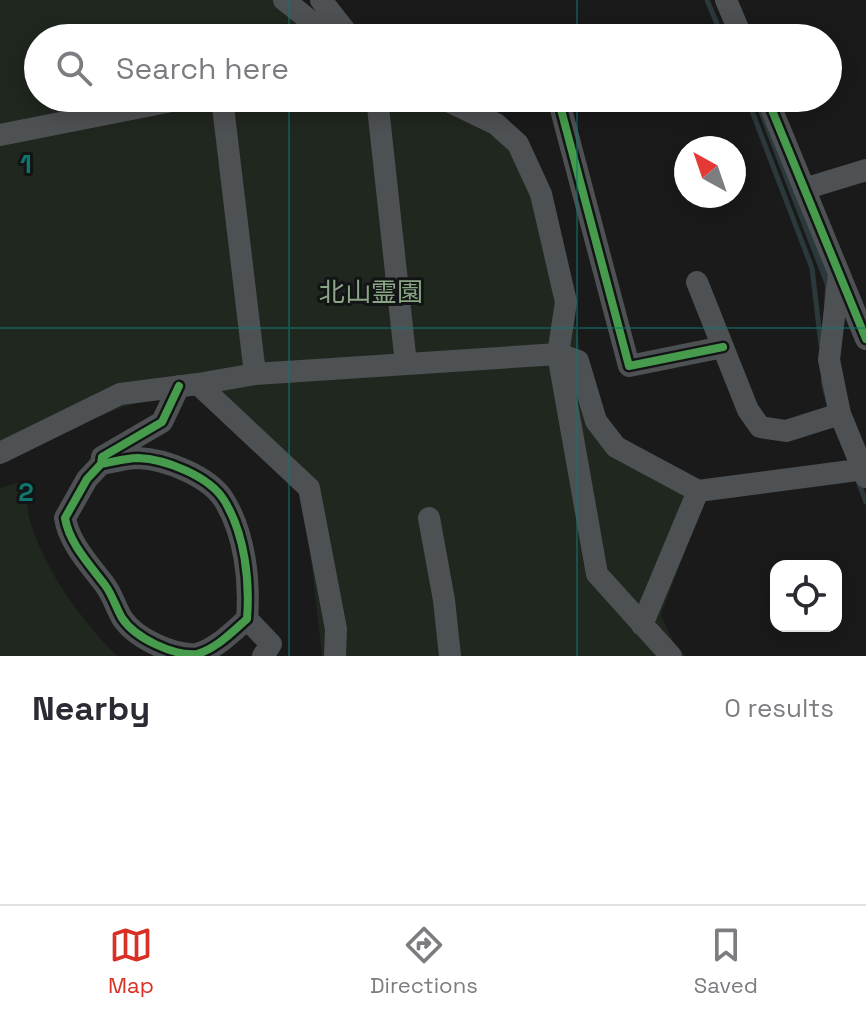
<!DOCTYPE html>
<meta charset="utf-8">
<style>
:root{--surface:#fff;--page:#f2f2f3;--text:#2b2b33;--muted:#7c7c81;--line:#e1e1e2;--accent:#d93025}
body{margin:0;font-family:"Space Grotesk","Noto Sans JP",sans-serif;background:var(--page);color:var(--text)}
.controls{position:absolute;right:24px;bottom:24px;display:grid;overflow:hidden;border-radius:16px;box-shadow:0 4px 20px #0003}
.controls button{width:72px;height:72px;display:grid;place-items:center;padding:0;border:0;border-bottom:2px solid var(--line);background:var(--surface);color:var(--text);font:40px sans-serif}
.compass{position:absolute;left:674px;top:136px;width:72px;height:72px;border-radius:50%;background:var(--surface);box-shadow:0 4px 20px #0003;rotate:320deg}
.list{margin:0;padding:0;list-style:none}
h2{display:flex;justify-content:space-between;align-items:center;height:104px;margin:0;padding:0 32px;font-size:34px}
h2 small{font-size:26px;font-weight:400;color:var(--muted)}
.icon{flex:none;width:44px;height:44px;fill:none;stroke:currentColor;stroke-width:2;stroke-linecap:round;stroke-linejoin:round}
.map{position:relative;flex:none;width:866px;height:656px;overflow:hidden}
.search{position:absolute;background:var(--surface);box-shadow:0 4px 20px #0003;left:24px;right:24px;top:24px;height:88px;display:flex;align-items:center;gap:20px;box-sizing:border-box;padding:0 28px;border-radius:44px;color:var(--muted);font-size:30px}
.sheet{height:248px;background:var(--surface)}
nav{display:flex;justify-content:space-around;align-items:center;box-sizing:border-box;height:112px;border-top:2px solid var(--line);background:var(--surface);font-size:22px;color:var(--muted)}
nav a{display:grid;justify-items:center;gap:4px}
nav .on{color:var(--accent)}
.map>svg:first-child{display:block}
.green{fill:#20271f}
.water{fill:#2c393c}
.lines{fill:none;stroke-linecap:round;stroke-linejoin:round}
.stream{stroke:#2c393c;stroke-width:5}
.minor{stroke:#4e5153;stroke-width:22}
.cycleway-casing{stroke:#131416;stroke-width:13}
.cycleway{stroke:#469c4c;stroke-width:8}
.grid{fill:none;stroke:#0f766e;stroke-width:2;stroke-opacity:0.55}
.labels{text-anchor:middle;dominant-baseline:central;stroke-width:6;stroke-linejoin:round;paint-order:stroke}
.park-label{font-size:26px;fill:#89a583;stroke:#131416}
.grid-label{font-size:26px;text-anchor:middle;font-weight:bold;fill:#0f766e;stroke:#131416;stroke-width:6;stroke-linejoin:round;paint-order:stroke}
</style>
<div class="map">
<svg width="866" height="656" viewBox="0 0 866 656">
<rect width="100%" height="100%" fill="#1a1a1a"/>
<path class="green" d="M0,0H298L349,38H38V98H465L521,135L546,177L581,355L606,427L704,501L661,615L674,643L686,656H322L304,499L196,396C124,393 65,436 0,463Z
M23,481C26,495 27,511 31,524C46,572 82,621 117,656H0V488Z"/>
<path class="water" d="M753,98H760L831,282L828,412L821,383L825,285Z"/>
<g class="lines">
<path class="stream" d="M707,0L723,38
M747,98L812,268L821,345
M858,481L866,502"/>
<path class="minor" d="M284,0L332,38
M321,0L351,38
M726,0L742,38
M222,98L255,374
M377,98L406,364
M442,98L496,124L518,144L541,194L566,302L558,354L597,574L671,656
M593,98L559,102L629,366L723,347
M767,98L866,339
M0,135L187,98
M804,189L866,170
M839,274L829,360L840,414L866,477
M697,282L748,410L760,427L786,431L840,414
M198,384L255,374L558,354L578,361L596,421L616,447L698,491L866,469
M0,453L120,394L198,384L309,488L336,629L335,656
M101,464C113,462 126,458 138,458C165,459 209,476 224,500C245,534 250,581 247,619C232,632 216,649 197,654C173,656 135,638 122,618C116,608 113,596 105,585C90,565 69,543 65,518L87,479L101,464L102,457L162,422L179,386
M429,518L444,600L450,656
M247,619L271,644L263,656
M642,625L698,491"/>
<defs>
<path id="cycleway" d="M593,98L559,102L629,366L723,347
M767,98L866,339
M101,464C113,462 126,458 138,458C165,459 209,476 224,500C245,534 250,581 247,619C232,632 216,649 197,654C173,656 135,638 122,618C116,608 113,596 105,585C90,565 69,543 65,518L87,479L101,464L102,457L162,422L179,386"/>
</defs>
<use href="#cycleway" class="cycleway-casing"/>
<use href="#cycleway" class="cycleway"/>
</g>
<path class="grid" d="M289,0V38M577,0V38M289,98V656M577,98V656M0,328H866"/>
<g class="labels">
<g class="park-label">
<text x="371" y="292">北山霊園</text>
</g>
</g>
<g class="grid-label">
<text x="26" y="173">1</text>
<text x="26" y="501">2</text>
</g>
</svg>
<div class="controls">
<button><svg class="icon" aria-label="locate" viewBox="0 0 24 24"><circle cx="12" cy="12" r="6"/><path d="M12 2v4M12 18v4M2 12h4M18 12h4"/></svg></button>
</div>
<svg class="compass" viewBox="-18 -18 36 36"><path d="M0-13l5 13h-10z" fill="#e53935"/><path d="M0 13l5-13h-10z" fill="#7c7c81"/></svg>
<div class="search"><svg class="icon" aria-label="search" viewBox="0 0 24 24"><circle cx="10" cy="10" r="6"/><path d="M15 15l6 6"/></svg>Search here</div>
</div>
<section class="sheet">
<h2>Nearby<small>0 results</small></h2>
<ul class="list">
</ul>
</section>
<nav>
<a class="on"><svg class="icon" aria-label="map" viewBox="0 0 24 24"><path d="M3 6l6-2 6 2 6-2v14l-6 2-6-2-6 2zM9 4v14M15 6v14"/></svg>Map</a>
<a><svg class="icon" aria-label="directions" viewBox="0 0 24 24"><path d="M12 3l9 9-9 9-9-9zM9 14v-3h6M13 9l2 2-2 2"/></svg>Directions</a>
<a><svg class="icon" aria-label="saved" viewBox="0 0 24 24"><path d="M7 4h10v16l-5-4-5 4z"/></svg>Saved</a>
</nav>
